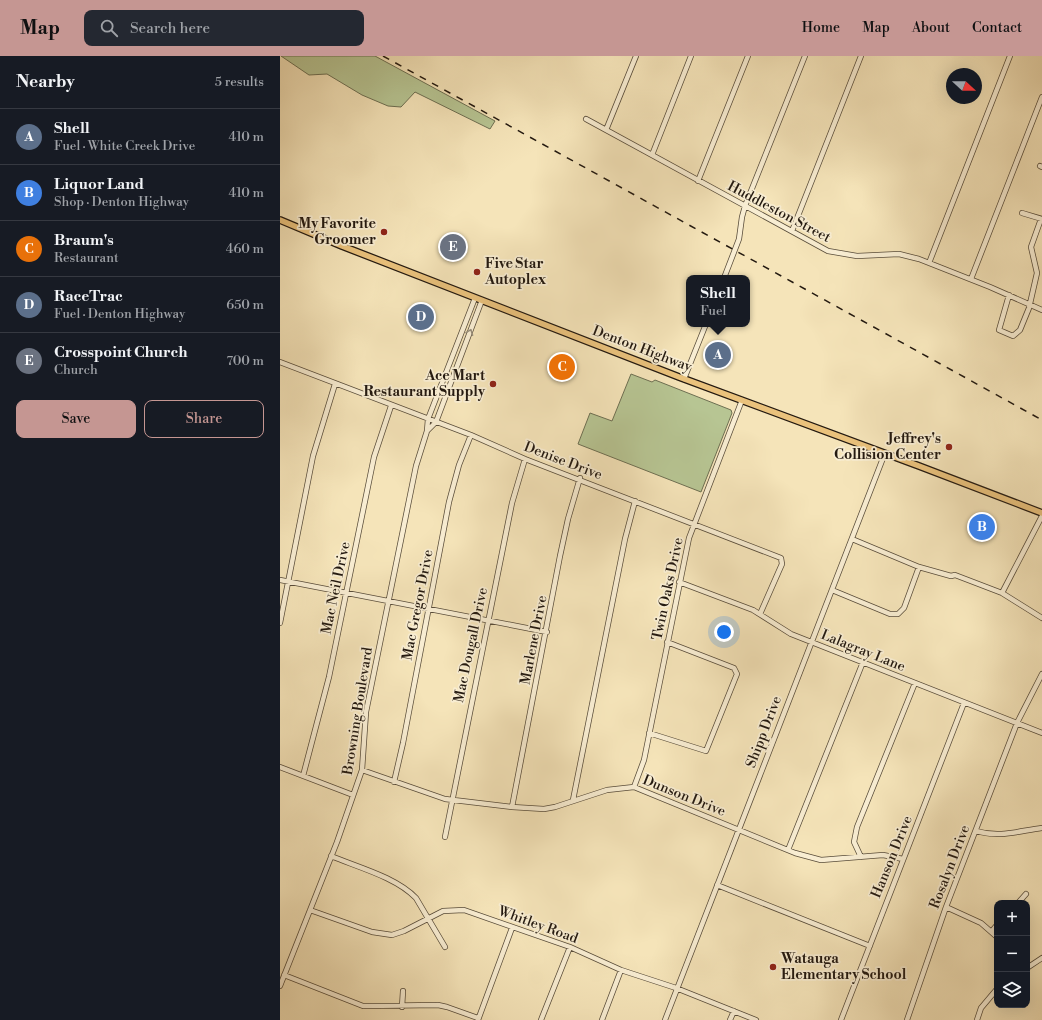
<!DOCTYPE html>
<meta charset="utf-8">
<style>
:root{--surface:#171b24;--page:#242831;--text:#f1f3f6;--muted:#9ea1a6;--line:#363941;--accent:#c59692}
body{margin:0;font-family:"Libre Bodoni",serif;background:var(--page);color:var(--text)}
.controls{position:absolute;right:12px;bottom:12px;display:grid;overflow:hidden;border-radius:8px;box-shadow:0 4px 16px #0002}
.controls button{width:36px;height:36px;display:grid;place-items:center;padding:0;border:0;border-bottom:1px solid var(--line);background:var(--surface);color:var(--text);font:20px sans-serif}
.compass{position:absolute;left:666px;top:12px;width:36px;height:36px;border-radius:50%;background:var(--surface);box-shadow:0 4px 16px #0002;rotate:111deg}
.you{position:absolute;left:444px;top:576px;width:14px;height:14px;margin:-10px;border:3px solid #fff;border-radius:50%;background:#1a73e8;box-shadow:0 0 0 6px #1a73e833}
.badge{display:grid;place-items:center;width:26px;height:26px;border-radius:50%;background:var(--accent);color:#fff;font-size:13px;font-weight:700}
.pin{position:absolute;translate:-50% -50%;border:2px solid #fff;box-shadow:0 1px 4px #0006}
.popup{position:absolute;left:406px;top:219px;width:64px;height:52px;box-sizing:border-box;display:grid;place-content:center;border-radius:8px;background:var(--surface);filter:drop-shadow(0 1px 3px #0005);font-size:13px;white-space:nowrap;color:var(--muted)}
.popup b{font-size:15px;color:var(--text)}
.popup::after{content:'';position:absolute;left:50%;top:100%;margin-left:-8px;border:8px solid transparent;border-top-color:var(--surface)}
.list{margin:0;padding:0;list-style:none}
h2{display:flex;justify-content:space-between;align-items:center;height:52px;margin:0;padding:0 16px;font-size:17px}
h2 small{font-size:13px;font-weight:400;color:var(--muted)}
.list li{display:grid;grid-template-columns:26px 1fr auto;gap:12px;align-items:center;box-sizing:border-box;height:56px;padding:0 16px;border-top:1px solid var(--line)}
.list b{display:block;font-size:15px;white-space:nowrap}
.list p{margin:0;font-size:13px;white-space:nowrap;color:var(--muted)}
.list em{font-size:13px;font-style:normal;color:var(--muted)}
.actions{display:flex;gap:8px;padding:12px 16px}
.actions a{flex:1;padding:9px 0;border:1px solid var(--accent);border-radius:8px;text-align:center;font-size:14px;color:var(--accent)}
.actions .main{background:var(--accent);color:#111}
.icon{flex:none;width:22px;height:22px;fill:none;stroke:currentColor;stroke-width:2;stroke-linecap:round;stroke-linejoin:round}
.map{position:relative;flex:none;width:762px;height:964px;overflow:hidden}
header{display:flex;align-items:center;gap:24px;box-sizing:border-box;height:56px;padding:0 20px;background:var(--accent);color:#111}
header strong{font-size:19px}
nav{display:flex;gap:22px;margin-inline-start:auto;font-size:14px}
.search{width:280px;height:36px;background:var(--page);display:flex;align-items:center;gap:10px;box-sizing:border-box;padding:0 14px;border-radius:8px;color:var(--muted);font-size:15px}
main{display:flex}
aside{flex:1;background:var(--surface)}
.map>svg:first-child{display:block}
.green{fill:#b7c593;stroke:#6d6f52}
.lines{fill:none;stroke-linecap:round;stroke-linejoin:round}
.minor-casing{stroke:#584c3a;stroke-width:6}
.major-casing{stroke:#231910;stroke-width:8}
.minor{stroke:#f8edd2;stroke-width:4.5}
.major{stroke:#eac27c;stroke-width:5.5}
.rail{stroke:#231910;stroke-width:1.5;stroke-dasharray:7 7;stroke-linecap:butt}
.oneway{stroke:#988e7b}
.poi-dot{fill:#8f2418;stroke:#f8edd2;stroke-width:1.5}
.labels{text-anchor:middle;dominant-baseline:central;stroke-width:3.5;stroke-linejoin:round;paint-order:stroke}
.street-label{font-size:14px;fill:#231910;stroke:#f8edd2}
.poi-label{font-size:14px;font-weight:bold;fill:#231910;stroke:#f8edd2;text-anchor:end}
</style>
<header>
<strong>Map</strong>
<div class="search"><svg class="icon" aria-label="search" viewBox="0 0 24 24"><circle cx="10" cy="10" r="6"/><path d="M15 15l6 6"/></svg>Search here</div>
<nav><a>Home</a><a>Map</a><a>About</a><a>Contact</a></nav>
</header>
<main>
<aside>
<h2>Nearby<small>5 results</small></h2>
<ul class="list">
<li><span class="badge" style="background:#5c6f8a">A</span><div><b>Shell</b><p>Fuel · White Creek Drive</p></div><em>410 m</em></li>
<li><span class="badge" style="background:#3f7fe0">B</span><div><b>Liquor Land</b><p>Shop · Denton Highway</p></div><em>410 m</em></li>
<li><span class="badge" style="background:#e8710a">C</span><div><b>Braum's</b><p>Restaurant</p></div><em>460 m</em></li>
<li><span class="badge" style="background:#5c6f8a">D</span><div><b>RaceTrac</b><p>Fuel · Denton Highway</p></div><em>650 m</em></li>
<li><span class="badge" style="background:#6b7280">E</span><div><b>Crosspoint Church</b><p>Church</p></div><em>700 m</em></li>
</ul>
<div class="actions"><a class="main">Save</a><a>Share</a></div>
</aside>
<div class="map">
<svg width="762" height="964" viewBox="0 0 762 964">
<rect width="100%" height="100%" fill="#f5e4b9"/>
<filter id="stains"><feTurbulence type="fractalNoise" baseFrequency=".005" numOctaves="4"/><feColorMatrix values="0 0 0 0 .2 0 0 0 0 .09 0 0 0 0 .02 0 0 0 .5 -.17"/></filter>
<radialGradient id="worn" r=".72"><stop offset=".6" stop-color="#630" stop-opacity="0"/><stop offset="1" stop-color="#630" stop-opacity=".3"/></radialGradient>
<path class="green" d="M1,0H95L215,65L210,73L135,36L121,51L108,50L82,39L47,18L29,19Z
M351,318L372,326L375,324L451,354L452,357L421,436L298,388L310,357L332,365Z"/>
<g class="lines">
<defs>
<path id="minor" d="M306,63L548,195L577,200L619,198L639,203L710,231L762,254
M326,74L356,0
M372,99L411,0
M760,110L762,111
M418,125L468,0
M742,157L762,163
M512,175L581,0
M649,207L730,0
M444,222L459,183L462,161L465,150L525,0
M691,223L762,41
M729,239L719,274L733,280L740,274L749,252L757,217L751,191L761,163
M0,306L191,379L245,403L501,502L502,508L480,558
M404,323L426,268
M147,375L156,366L202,244
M572,483L639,511L671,520L675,519L722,537L762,562
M0,524L267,576
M399,526L473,554L511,578L762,677
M552,534L610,558H618L624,552L639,511
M722,537L762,460
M0,567L33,400L55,328
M369,677L426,695L457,618L454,612L387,586
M0,711L73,739
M82,714L165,743L232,751L264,753L275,751L327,734L354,731L515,797L541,804L603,799L623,803
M23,720L49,621L94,401L111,350
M114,726L123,687L169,446L179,409L191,379
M354,731L364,704L409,482L462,344
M293,744L345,483L355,445
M232,751L280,500L288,463L300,422
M696,775C719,782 739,775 762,772
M165,781L232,447L245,403
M508,794L583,606
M51,800C77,811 116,821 136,842L165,891
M581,801L574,786L577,771L635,627
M437,829L590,890
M738,847L746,838
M666,851L701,867L717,881
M30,854L92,876L112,879L124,875L163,855L184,854L290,891L341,914L396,932L476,964
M712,875L717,869
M747,912L762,902
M4,919L83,950L158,949L167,951L198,962
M0,930L57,786L82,714L86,656L136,410L147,375L148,363L195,242
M122,951L123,935
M198,964L232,872
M261,964L290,891
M322,964L341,914
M385,964L605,397
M450,964L454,955
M561,964L684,647
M627,964L666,851L737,667L762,618
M697,964L701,952L717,933"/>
<path id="major" d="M0,164L62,190L399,321L639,410L762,457"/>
</defs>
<use href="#minor" class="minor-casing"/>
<use href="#major" class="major-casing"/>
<use href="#minor" class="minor"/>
<use href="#major" class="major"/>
<path class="rail" d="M103,0L762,364"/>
</g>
<defs><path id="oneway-chevron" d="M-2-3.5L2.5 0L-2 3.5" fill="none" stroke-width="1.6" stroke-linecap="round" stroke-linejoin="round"/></defs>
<use class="oneway" href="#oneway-chevron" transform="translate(190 276) rotate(-69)"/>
<g class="poi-dot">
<circle cx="104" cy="176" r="4"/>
<circle cx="197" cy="216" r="4"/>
<circle cx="213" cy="328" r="4"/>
<circle cx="669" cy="391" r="4"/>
<circle cx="493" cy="911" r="4"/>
</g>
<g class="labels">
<g class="street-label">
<text transform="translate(499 156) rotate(28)">Huddleston Street</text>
<text transform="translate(362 293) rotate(21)">Denton Highway</text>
<text transform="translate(283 405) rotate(21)">Denise Drive</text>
<text transform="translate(56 532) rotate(-78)">Mac Neil Drive</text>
<text transform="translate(388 533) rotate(-78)">Twin Oaks Drive</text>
<text transform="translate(138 549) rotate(-79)">Mac Gregor Drive</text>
<text transform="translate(254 584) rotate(-79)">Marlene Drive</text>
<text transform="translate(191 589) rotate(-78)">Mac Dougall Drive</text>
<text transform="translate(583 595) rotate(22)">Lalagray Lane</text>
<text transform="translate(78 655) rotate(-81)">Browning Boulevard</text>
<text transform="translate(484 676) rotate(-69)">Shipp Drive</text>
<text transform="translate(404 740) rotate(22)">Dunson Drive</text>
<text transform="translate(612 801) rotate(-68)">Hanson Drive</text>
<text transform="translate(670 811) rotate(-69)">Rosalyn Drive</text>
<text transform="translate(258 869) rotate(20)">Whitley Road</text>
</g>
<g class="poi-label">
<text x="96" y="168">My Favorite<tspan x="96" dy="16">Groomer</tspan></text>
<text x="205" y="208" text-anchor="start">Five Star<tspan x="205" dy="16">Autoplex</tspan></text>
<text x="205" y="320">Ace Mart<tspan x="205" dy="16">Restaurant Supply</tspan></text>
<text x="661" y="383">Jeffrey's<tspan x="661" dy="16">Collision Center</tspan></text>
<text x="501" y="903" text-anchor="start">Watauga<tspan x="501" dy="16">Elementary School</tspan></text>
</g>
</g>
<rect width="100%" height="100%" filter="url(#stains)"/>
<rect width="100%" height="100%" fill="url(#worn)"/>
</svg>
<div class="controls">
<button>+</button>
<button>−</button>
<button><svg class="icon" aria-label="layers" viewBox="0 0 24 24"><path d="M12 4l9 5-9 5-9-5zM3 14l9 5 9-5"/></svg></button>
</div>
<svg class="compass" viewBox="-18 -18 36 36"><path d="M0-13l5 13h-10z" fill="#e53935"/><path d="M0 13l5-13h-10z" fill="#9ea1a6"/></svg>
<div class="you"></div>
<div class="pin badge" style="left:438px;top:299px;background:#5c6f8a">A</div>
<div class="popup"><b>Shell</b>Fuel</div>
<div class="pin badge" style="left:702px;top:471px;background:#3f7fe0">B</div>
<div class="pin badge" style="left:282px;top:311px;background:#e8710a">C</div>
<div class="pin badge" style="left:141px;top:261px;background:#5c6f8a">D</div>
<div class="pin badge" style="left:173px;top:191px;background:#6b7280">E</div>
</div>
</main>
